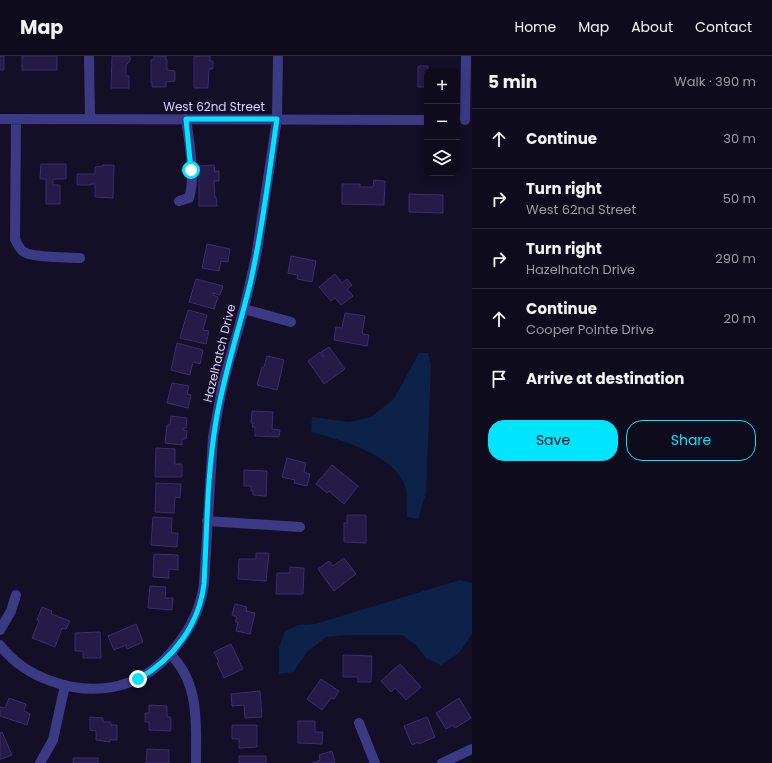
<!DOCTYPE html>
<meta charset="utf-8">
<style>
:root{--surface:#0e0b1c;--page:#1c1929;--text:#f1f3f6;--muted:#9b9ba3;--line:#2e2b3b;--accent:#00e5ff}
body{margin:0;font-family:Poppins,sans-serif;background:var(--page);color:var(--text)}
.controls{position:absolute;right:12px;top:12px;display:grid;overflow:hidden;border-radius:8px;box-shadow:0 2px 10px #0003}
.controls button{width:36px;height:36px;display:grid;place-items:center;padding:0;border:0;border-bottom:1px solid var(--line);background:var(--surface);color:var(--text);font:20px sans-serif}
.stop{position:absolute;width:12px;height:12px;margin:-9px;border:3px solid #00e5ff;border-radius:50%;background:#fff}
.stop.end{background:#00e5ff;border-color:#fff;box-shadow:0 1px 4px #0008}
.list{margin:0;padding:0;list-style:none}
h2{display:flex;justify-content:space-between;align-items:center;height:52px;margin:0;padding:0 16px;font-size:17px}
h2 small{font-size:13px;font-weight:400;color:var(--muted)}
.list li{display:grid;grid-template-columns:26px 1fr auto;gap:12px;align-items:center;box-sizing:border-box;height:60px;padding:0 16px;border-top:1px solid var(--line)}
.list b{display:block;font-size:15px;white-space:nowrap}
.list p{margin:0;font-size:13px;white-space:nowrap;color:var(--muted)}
.list em{font-size:13px;font-style:normal;color:var(--muted)}
.actions{display:flex;gap:8px;padding:12px 16px}
.actions a{flex:1;padding:9px 0;border:1px solid var(--accent);border-radius:16px;text-align:center;font-size:14px;color:var(--accent)}
.actions .main{background:var(--accent);color:#111}
.icon{flex:none;width:22px;height:22px;fill:none;stroke:currentColor;stroke-width:2;stroke-linecap:round;stroke-linejoin:round}
.map{position:relative;flex:none;width:472px;height:707px;overflow:hidden}
header{display:flex;align-items:center;gap:24px;box-sizing:border-box;height:56px;padding:0 20px;background:var(--surface);border-bottom:1px solid var(--line)}
header strong{font-size:19px}
nav{display:flex;gap:22px;margin-inline-start:auto;font-size:14px}
main{display:flex}
aside{flex:1;background:var(--surface)}
.map>svg:first-child{display:block}
.water{fill:#0c2248}
.building{fill:#241b47;stroke:#3b2d73}
.lines{fill:none;stroke-linecap:round;stroke-linejoin:round}
.minor{stroke:#3d3a85;stroke-width:10}
.route{stroke:#00e5ff;stroke-width:5}
.labels{text-anchor:middle;dominant-baseline:central;stroke-width:3;stroke-linejoin:round;paint-order:stroke}
.street-label{font-size:12px;fill:#d9d4ff;stroke:#130f26}
</style>
<header>
<strong>Map</strong>
<nav><a>Home</a><a>Map</a><a>About</a><a>Contact</a></nav>
</header>
<main>
<div class="map">
<svg width="472" height="707" viewBox="0 0 472 707">
<rect width="100%" height="100%" fill="#130f26"/>
<path class="water" d="M419,297H428L431,309L426,437L418,463L407,461C406,453 408,438 405,430C394,398 340,384 311,376L312,361L349,366L371,361L394,343Z
M460,524L472,527V578L459,597L441,609L426,602L416,589L402,579H348L326,581L308,595L293,616L279,618V592L285,575L298,569L315,568Z"/>
<path class="building" d="M0,0H4V14H0Z
M22,0H57V14H22Z
M112,0H130V5L126,9V20H129V32H111Z
M154,0H166V4H167V14L175,15V25L166,26V31H152V27H151V4H154Z
M194,0H210V5H213V13H209L208,32H194Z
M418,10H428V13H441L440,15H427V34L426,31H418Z
M41,108H66V123H53V129H60V148H46V123H40Z
M103,109H114L113,142L95,141V128H91V129H77V118H95V111L103,110Z
M214,109L215,116L219,115V125H214L215,141H216L217,150H199V110Z
M374,124L385,125L384,149L342,148V128H360V131H373Z
M409,138L443,139V157L409,156Z
M207,188L230,193L228,206L221,205L219,215L202,212Z
M291,200L316,205L312,226L297,223L298,219L288,217Z
M335,218L342,227L347,223L352,229L347,233L353,240L341,249L335,242L331,245L319,231Z
M196,223L223,230L220,239L213,237V239L218,241L214,253L189,246Z
M188,254L207,259L203,274L209,275L206,288L180,282Z
M345,257L365,260L362,278L369,279L367,290L334,284L336,271L342,272Z
M177,287L203,294L200,308L193,306L190,319L171,314Z
M329,291L345,313L324,328L308,305L320,296L323,301L324,300L321,296Z
M267,300L284,304L277,334L257,329L262,311H264Z
M172,327L189,330L187,338L191,339L188,352L167,347Z
M252,355L273,356L272,373L280,374L279,381L255,380V371H252L253,367H251Z
M171,360L187,362L186,372H183V374L187,375L186,383H182V389L165,387L167,369H170Z
M156,392L175,393V408H182V421H155Z
M287,402L306,407L304,416L310,418L307,430L294,427L295,424L282,421Z
M332,409L358,430L344,448L329,435L327,437L316,428Z
M244,414L267,415L266,440L253,439V435H251V430H244Z
M156,427L181,428L180,442L175,441L174,457L155,456Z
M347,459H366V487L344,486V467H347Z
M153,461L172,462L171,477H178L177,491L151,489Z
M256,497H269L266,525L238,523L239,503H256Z
M154,498L178,499V514L169,513V522L153,521Z
M344,502L356,518L334,535L318,513L329,505L333,510Z
M290,511L304,512L303,538H276L277,517H290Z
M150,530L166,531L165,542H173L172,554L148,552Z
M235,548L247,551L246,555L255,557L250,578L236,575L238,566H235L237,561L232,559Z
M42,551L52,555L51,558L70,565L66,573L62,572L55,591L32,582L39,565L37,564Z
M136,568L143,586L127,593L126,589L114,594L108,580Z
M100,576L101,602H83V595H75V577Z
M231,588L243,613L224,622L217,607L219,606L214,596Z
M343,599L372,600L371,626H358V621H343Z
M400,608L421,631L406,644L395,632L391,636L381,625Z
M321,623L339,635L334,643L331,642L322,654L307,643Z
M260,635L262,661L245,662L244,649L232,650L231,638Z
M9,642L26,648L24,655L30,658L27,669L0,660V651L5,652Z
M459,642L471,662L455,672L453,669L446,673L436,657Z
M149,649L167,650V661H171V675L149,674V666H145V657H149Z
M90,661L103,662V666H111V669H117V684H110V686L96,684V675L90,674Z
M427,661L435,681L419,688L418,686L412,689L404,670Z
M298,665H315V676H323L322,688L298,687Z
M232,669H257V691L239,692V683H232Z
M2,676L12,699L1,703H0V677Z
M147,693L169,694V707H146Z
M332,695L335,707H312L320,704L319,699Z
M239,700H266V707H239Z
M73,702H98V707H73Z"/>
<g class="lines">
<path class="minor" d="M89,0L90,63
M0,63L427,64
M16,63L15,183C17,187 19,193 24,196C34,202 67,201 80,202
M465,64L466,0
M179,145L189,142C196,121 189,85 186,63
M244,253L291,266
M207,465L300,471
M0,574L11,555L16,539
M0,589C13,606 31,618 51,625C92,640 135,634 166,602C186,581 200,558 204,528L213,381L223,327L244,253L256,201L277,63L278,0
M170,598C200,627 196,669 196,707
M359,667L375,707
M40,707L53,684L65,629
M442,707L472,693"/>
</g>
<g class="lines">
<path class="route" d="M138,623C174,603 199,568 204,528C207,474 207,419 216,365C224,317 240,271 251,224C263,171 269,116 277,63H186L191,114"/>
</g>
<g class="labels">
<g class="street-label">
<text x="214" y="50">West 62nd Street</text>
<text transform="translate(219 297) rotate(-76)">Hazelhatch Drive</text>
</g>
</g>
</svg>
<div class="controls">
<button>+</button>
<button>−</button>
<button><svg class="icon" aria-label="layers" viewBox="0 0 24 24"><path d="M12 4l9 5-9 5-9-5zM3 14l9 5 9-5"/></svg></button>
</div>
<div class="stop" style="left:191px;top:114px"></div>
<div class="stop end" style="left:138px;top:623px"></div>
</div>
<aside>
<h2>5 min<small>Walk · 390 m</small></h2>
<ul class="list">
<li><svg class="icon" aria-label="ahead" viewBox="0 0 24 24"><path d="M12 20V5M6 11l6-6 6 6"/></svg><div><b>Continue</b></div><em>30 m</em></li>
<li><svg class="icon" aria-label="right" viewBox="0 0 24 24"><path d="M7 20v-9h11M14 6l5 5-5 5"/></svg><div><b>Turn right</b><p>West 62nd Street</p></div><em>50 m</em></li>
<li><svg class="icon" aria-label="right" viewBox="0 0 24 24"><path d="M7 20v-9h11M14 6l5 5-5 5"/></svg><div><b>Turn right</b><p>Hazelhatch Drive</p></div><em>290 m</em></li>
<li><svg class="icon" aria-label="ahead" viewBox="0 0 24 24"><path d="M12 20V5M6 11l6-6 6 6"/></svg><div><b>Continue</b><p>Cooper Pointe Drive</p></div><em>20 m</em></li>
<li><svg class="icon" aria-label="arrive" viewBox="0 0 24 24"><path d="M6 21V4h12l-3 4 3 4H6"/></svg><div><b>Arrive at destination</b></div></li>
</ul>
<div class="actions"><a class="main">Save</a><a>Share</a></div>
</aside>
</main>
